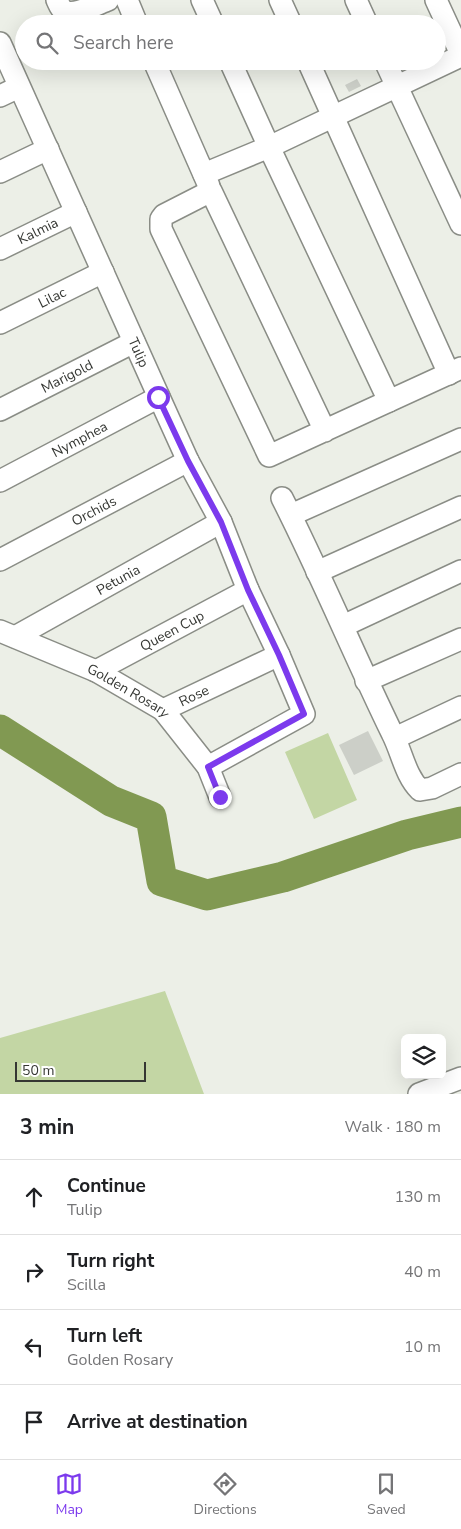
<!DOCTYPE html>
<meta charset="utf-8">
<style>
:root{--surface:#fff;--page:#f6f6f6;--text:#202124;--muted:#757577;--line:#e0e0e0;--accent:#7c3aed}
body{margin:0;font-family:"Nunito Sans",sans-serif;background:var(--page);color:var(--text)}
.controls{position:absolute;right:15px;bottom:15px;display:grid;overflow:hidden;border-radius:8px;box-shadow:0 5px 20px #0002}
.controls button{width:45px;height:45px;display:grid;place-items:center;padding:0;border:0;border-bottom:1px solid var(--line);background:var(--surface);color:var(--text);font:25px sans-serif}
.scale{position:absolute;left:15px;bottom:12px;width:131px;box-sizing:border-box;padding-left:5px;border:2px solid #353733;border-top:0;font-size:14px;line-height:18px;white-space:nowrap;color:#353733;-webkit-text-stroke:4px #fff;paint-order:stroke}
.stop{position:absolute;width:15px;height:15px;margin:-11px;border:4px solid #7c3aed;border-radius:50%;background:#fff}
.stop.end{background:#7c3aed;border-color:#fff;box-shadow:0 1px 5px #0008}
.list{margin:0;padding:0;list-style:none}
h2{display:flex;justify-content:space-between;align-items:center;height:65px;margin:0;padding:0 20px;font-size:21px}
h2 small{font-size:16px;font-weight:400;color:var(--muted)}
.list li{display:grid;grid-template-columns:32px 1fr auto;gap:15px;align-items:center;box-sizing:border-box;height:75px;padding:0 20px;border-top:1px solid var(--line)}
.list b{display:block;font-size:19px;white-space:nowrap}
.list p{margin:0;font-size:16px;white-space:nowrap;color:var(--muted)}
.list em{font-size:16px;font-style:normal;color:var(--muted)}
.icon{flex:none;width:28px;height:28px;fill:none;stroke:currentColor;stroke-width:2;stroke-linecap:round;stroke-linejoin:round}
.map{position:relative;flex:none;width:461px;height:1094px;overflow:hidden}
.search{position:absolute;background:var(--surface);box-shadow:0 5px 20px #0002;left:15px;right:15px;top:15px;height:55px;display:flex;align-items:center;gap:12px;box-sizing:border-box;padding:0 18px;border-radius:28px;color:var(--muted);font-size:19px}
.sheet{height:365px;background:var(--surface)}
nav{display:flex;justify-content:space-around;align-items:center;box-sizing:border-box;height:70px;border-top:1px solid var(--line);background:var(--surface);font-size:14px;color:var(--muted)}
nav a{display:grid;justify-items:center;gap:2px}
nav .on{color:var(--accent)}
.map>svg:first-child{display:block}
.green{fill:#c3d6a4}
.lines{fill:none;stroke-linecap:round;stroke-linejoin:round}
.river{stroke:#819952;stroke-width:31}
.building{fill:#cccfc8}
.minor-casing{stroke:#8a8d86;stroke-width:24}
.minor{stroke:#fff;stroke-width:21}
.route{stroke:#7c3aed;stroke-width:6}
.labels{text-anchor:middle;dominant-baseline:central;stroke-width:4.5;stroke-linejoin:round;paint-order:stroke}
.street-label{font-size:14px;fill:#353733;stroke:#fff}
</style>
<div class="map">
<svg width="461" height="1094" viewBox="0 0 461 1094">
<rect width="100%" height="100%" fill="#ecefe7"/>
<path class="green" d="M328,733L357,800L314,819L285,752Z
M165,991L204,1094H0V1038Z"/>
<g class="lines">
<path class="river" d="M0,730L111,801L151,817L162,881L207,895L283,877L407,835L461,822"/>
</g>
<path class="building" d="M357,79L361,86L349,92L345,85Z
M368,731L383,761L354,775L339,745Z"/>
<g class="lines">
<defs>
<g id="minor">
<path d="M57,0C59,4 60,8 63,10C72,18 97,4 108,0"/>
<path d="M127,0L137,24"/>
<path d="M202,0L213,24"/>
<path d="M280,0L291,24"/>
<path d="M356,0L367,24"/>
<path d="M436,0L461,54"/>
<path id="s1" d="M0,43L159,397L188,461L221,522L248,590L279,655L304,714L208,767"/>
<path d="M154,61L209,186"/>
<path d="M308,61L449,374"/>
<path d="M385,61L461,224"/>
<path d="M0,96L19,87"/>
<path d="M0,172L48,149"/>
<path d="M204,174L269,147L230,61"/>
<path id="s2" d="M0,249L76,212"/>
<path id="s3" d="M0,323L103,272"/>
<path d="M389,401L269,147L461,56"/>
<path id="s4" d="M0,410L134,342"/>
<path d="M325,431L211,191L164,215L161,219V229L269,456C333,427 397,398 461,368"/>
<path id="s5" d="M0,481L159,397"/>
<path d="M282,498C321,575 354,655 392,733C402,752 405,775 420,790L432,788L461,774"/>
<path d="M291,515L461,439"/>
<path id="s6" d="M0,560L188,461"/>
<path d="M317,572L461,507"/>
<path d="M343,626L461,571"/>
<path id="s7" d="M0,631L96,671L163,710L208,767L220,797"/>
<path id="s8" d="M15,637L221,522"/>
<path id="s9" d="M96,671L248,590"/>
<path d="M366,681L461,639"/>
<path id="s10" d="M163,710L279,655"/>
<path d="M395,738L461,707"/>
<path d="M419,1094L461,1078"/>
</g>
</defs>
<use href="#minor" class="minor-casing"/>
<use href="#minor" class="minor"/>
</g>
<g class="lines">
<path class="route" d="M158,397L188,461L221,522L248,590L279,655L304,714L208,767L220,797"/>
</g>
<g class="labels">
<g class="street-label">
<text stroke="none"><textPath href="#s2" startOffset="42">Kalmia</textPath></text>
<text stroke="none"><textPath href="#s3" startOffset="58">Lilac</textPath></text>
<text stroke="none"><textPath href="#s1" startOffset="339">Tulip</textPath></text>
<text stroke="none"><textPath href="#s4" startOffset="75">Marigold</textPath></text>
<text stroke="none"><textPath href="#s5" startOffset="90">Nymphea</textPath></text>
<text stroke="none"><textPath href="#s6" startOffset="106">Orchids</textPath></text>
<text stroke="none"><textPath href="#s8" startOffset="118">Petunia</textPath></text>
<text stroke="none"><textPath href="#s9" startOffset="86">Queen Cup</textPath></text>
<text stroke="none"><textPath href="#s7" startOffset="142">Golden Rosary</textPath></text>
<text stroke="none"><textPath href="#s10" startOffset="34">Rose</textPath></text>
</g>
</g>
</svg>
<div class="controls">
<button><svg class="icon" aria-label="layers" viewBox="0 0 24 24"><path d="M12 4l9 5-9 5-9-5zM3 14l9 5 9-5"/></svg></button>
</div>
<div class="scale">50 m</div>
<div class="stop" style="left:158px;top:397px"></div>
<div class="stop end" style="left:220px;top:797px"></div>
<div class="search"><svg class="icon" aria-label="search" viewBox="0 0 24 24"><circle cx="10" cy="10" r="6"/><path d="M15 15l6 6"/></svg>Search here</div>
</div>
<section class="sheet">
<h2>3 min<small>Walk · 180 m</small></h2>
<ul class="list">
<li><svg class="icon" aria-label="ahead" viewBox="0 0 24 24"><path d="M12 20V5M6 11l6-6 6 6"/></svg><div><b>Continue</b><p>Tulip</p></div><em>130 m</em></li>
<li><svg class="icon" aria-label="right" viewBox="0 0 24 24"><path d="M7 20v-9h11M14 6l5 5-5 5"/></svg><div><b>Turn right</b><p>Scilla</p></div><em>40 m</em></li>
<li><svg class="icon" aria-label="left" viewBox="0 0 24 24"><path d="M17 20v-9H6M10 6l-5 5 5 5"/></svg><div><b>Turn left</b><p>Golden Rosary</p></div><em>10 m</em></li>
<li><svg class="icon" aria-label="arrive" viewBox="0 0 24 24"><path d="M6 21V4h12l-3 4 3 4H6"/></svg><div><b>Arrive at destination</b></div></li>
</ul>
</section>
<nav>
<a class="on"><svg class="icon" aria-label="map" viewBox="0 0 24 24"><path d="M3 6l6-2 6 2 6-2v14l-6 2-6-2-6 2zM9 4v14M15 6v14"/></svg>Map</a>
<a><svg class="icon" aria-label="directions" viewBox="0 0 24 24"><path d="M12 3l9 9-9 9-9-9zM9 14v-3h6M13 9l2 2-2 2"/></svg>Directions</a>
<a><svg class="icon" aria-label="saved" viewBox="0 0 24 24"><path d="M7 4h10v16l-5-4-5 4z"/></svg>Saved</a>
</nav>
